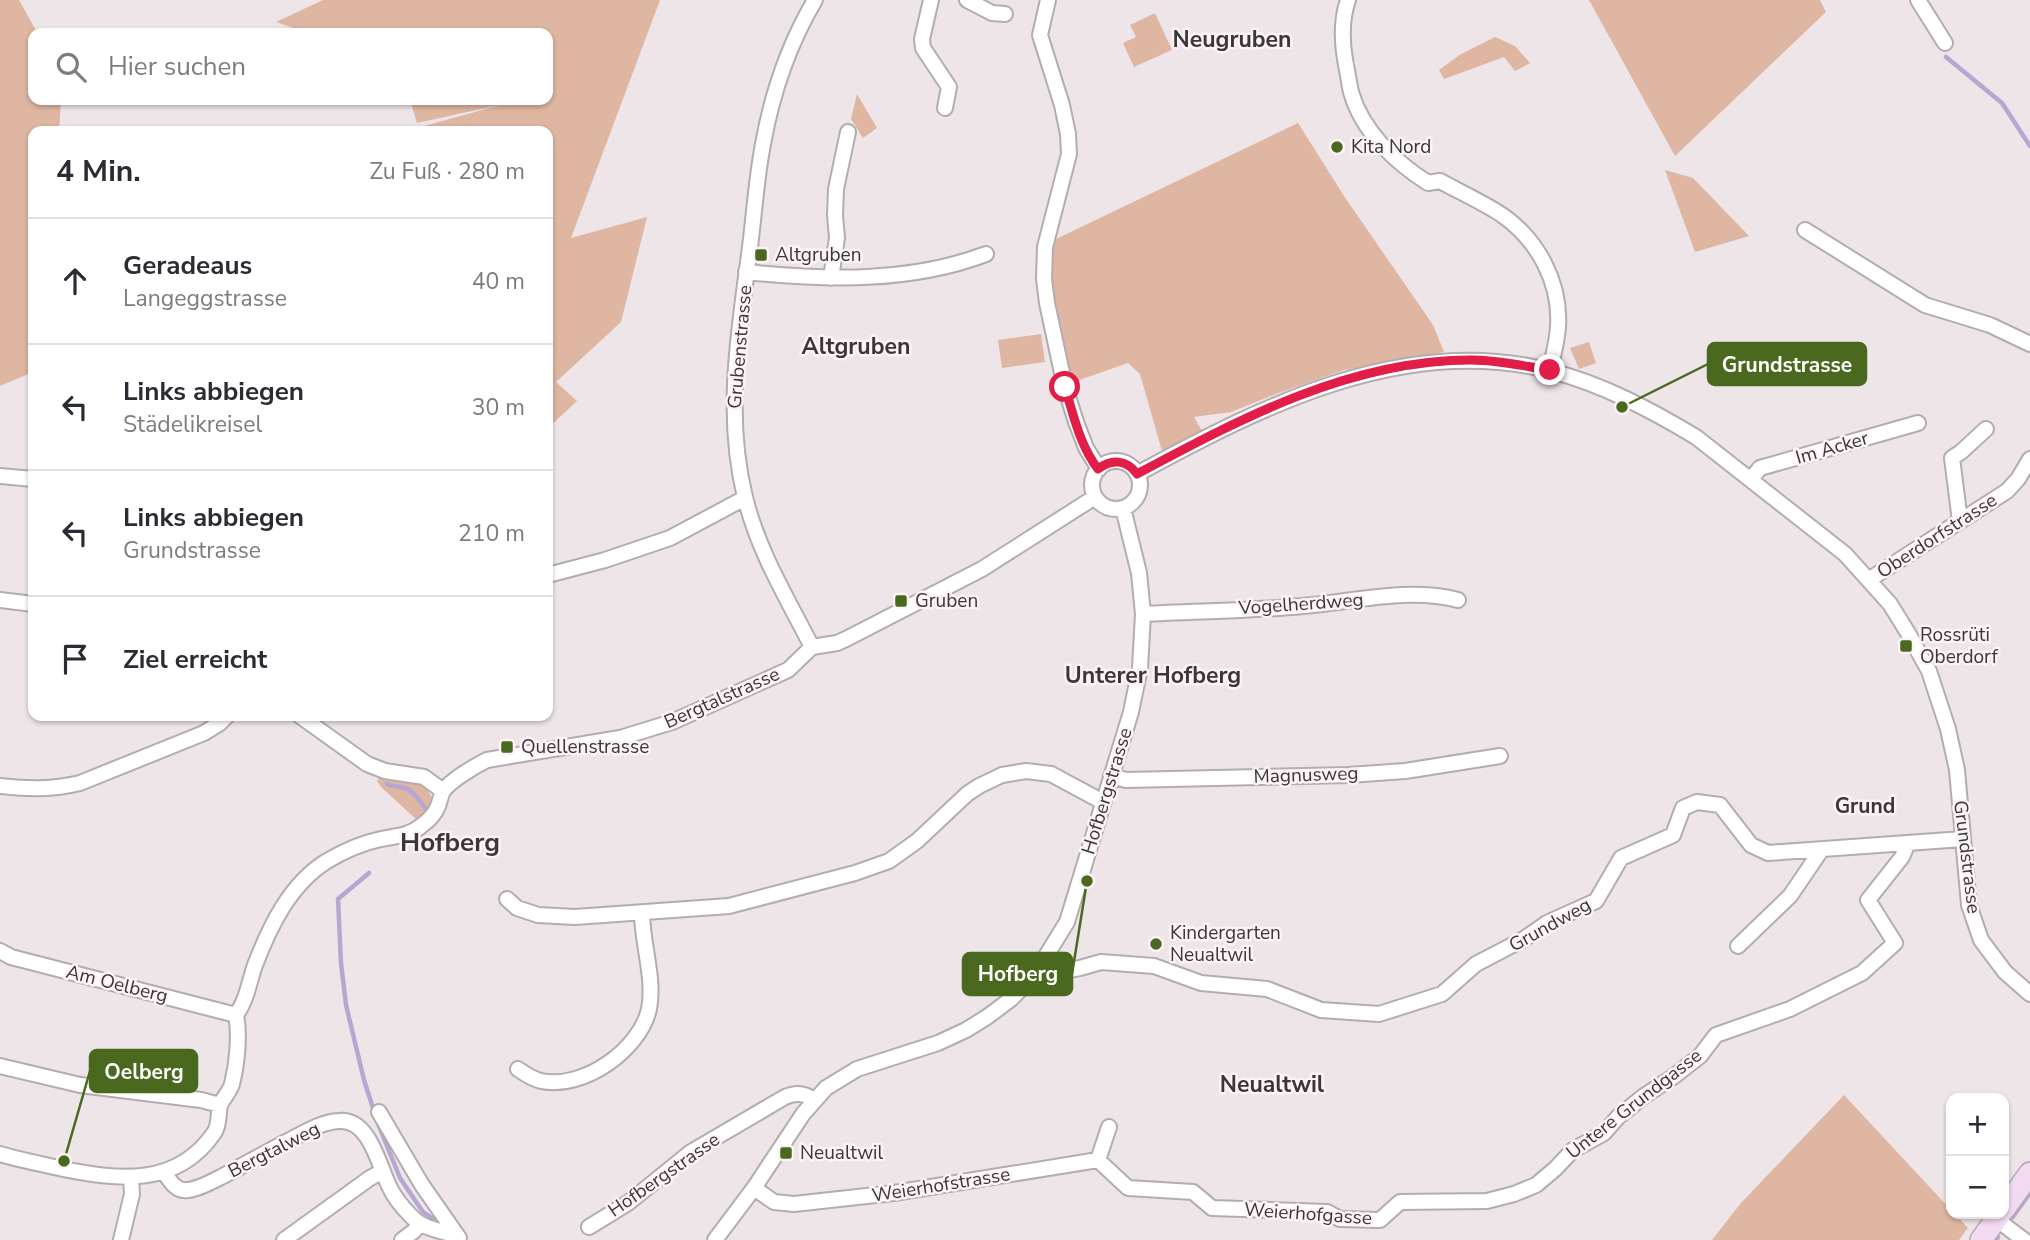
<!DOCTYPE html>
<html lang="de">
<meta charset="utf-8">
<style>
:root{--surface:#fff;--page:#f2f2f3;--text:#2b2b33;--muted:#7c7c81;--line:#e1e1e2}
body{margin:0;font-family:"Nunito Sans",sans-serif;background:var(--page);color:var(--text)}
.controls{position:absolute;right:21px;bottom:21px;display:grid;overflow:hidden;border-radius:14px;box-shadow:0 2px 5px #0004}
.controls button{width:63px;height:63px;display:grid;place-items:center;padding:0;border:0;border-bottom:2px solid var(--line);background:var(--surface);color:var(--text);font:35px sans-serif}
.stop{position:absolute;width:21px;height:21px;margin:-16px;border:5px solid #e11d48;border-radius:50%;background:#fff}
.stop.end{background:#e11d48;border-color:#fff;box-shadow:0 2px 7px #0008}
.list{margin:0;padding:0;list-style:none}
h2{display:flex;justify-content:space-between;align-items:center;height:91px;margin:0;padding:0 28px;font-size:30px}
h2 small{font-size:23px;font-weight:400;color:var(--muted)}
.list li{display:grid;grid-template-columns:46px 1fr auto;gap:21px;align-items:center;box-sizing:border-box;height:126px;padding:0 28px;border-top:2px solid var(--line)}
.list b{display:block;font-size:26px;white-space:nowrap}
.list p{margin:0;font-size:23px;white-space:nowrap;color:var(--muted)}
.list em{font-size:23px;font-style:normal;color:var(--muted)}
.icon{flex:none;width:38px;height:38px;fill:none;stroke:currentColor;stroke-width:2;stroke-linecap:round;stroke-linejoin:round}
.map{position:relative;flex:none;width:2030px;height:1240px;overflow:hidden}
.search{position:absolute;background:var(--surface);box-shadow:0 2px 5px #0004;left:28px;top:28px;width:525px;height:77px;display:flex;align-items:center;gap:18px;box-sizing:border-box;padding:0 24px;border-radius:14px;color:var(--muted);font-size:26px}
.panel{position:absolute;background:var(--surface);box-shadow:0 2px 5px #0004;left:28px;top:126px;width:525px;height:595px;border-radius:14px}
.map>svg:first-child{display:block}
.green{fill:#deb6a2}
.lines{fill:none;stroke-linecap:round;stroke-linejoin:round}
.stream{stroke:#b5a6d2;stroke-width:4.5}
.minor-casing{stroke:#b4acae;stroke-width:18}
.secondary-casing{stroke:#b4acae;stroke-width:24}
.minor{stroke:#fff;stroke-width:14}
.secondary{stroke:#f2daf1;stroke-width:21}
.route{stroke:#e11d48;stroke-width:9}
.poi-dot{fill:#4a691f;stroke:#fbf3f5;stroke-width:2.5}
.labels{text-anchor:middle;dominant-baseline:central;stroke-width:5;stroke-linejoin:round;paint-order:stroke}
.poi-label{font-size:19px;fill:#3a3738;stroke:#fbf3f5;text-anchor:start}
.street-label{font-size:19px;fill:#3a3738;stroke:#fbf3f5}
.neighbourhood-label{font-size:21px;font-weight:bold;fill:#3a3738;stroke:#fbf3f5}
.quarter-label{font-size:23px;font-weight:bold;fill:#3a3738;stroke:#fbf3f5}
.district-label{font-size:26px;font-weight:bold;fill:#3a3738;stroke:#fbf3f5}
.leader{fill:none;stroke:#4a691f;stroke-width:2.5}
.callout-dot{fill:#4a691f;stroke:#fbf3f5;stroke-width:2.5}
.callout{fill:#4a691f;stroke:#4a691f;stroke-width:2.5}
.callout-label{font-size:21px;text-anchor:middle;font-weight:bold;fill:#fff}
</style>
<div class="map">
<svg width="2030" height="1240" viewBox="0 0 2030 1240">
<rect width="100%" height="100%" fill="#eee5e8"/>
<path class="green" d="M0,0H19L34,27L39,33H33V100H61L59,131H33V372L0,386Z
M323,0H660L571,238L647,217L621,322L556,382L577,401L548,428V131H406L504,104L417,123L410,100H548V33H308L276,22Z
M1589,0H1820L1826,12L1675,156Z
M1155,13L1172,50L1134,67L1123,43L1136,37L1130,25Z
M1495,37L1515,46L1530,63L1515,71L1504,57L1444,79L1439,70L1461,54Z
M857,94L877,128L863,138L851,119Z
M1298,123L1344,196L1433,325L1444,352L1344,370L1276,394L1231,412L1194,417L1202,431L1162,451L1140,374L1128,363L1068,384L1049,300L1050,245L1054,240Z
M1665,170L1693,178L1749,236L1695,252Z
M1041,334L1045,362L1002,368L998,340Z
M1589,342L1596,363L1579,369L1570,348Z
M380,777C402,779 424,775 432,799L429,807L418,821L381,787L377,781Z
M1844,1095L1951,1210V1214H1955L1968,1228L1959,1240H1712L1741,1203Z"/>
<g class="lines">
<path class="stream" d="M1946,57L2002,103L2030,146
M387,784C394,787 398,786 405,788C413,790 420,802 425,808
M369,873L338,899L341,963L346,1005L364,1080L373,1108
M377,1121L400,1178L423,1212L438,1222
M2012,1218L2030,1193
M1996,1240L1998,1237"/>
<defs>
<path id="minor" d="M931,0L922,39L923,48L949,87L945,108
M967,0L992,13L1005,14
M1048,0L1040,35L1062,105L1068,134L1069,154L1045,247L1044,279L1047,303L1065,387L1076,422L1086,448L1099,469
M1348,0C1341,20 1342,44 1346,65C1348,74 1349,84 1351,92C1362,131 1395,162 1428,183L1440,181C1460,192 1482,202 1502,215C1538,240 1561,283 1558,327C1557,342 1553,356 1550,370
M1918,0L1945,43
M1805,230L1925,305L1990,325L2030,344
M746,272C826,280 910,283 986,254
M831,278L837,238L835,215L836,189L848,132
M1092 485a24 24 0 1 1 48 0a24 24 0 1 1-48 0Z
M1137,474C1262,406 1405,333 1551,371C1602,384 1651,410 1696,437L1845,554L1890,604L1908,633L1929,671L1948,729L1957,770L1969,905L1981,940L2005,972L2030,994
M0,476L33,479
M1751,479L1760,468L1918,423
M1960,521L1952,458L1961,452L1986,429
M548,575L605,560L670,538L745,498
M1870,579L2007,491L2018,479L2030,459
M0,600L33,604
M1143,614C1196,611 1250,611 1303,606C1353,602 1408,587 1458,600
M812,647C787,598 758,551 745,497C725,417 738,335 749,255C754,218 756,180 763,144C772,94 789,44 815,0
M300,716L367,764L385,771L424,777L443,791
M1111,776L1126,780L1349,775L1405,771L1500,756
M0,786C29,789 51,790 80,783L204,733L220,723L227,716
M507,899L517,908L538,915L575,917L729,906L855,873L889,861L917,841L967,794L979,786L1002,775L1026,771L1051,774L1103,802
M1738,946L1790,896L1822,849
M0,951L11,957L236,1015
M1033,977L1080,968L1101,962L1154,966L1201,983L1267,989L1321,1010L1379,1014L1442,994L1476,964L1524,939L1547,923L1596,901L1621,858L1673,835L1683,808L1697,802L1720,805L1751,845L1768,853L1963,839
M0,1066L80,1085L201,1100L220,1105
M518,1069C525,1074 532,1079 541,1081C583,1090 640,1050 649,1009C655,978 642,944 642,913
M379,1112L422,1185L459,1238
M0,1154C20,1160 42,1164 63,1169C119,1180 177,1187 214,1133C221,1123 217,1111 221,1103C225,1096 230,1091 232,1084C237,1064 240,1035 236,1015C247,1000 249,982 255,965C270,926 290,884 327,861C344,851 362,843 381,839C395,836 409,836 421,826C428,821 435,814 438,806C440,801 441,795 443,791C451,780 475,766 487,760L620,738L672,722L788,670L812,647L837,643L846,639L982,569L1095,497
M1098,1160L1128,1188L1193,1192L1212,1208L1327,1212L1340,1219L1380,1220L1400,1202L1487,1201L1514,1194L1536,1185L1555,1169L1573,1150L1604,1133L1618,1117L1644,1096L1673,1077L1700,1056L1716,1035L1790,1009L1862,973L1895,943L1868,900L1902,857L1908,843
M164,1172C170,1181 176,1192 188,1190C199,1189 213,1181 223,1176C243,1165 264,1154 284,1143C301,1135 319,1122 339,1121C370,1118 379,1167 390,1188C395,1199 405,1210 413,1218C424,1229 443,1231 457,1236
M754,1188L774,1202L794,1204L894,1193L1098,1160L1109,1127
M1996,1219L2024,1240
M589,1227L628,1203L691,1152L785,1097C796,1092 805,1093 814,1100
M121,1240L132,1194L131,1177
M284,1240L370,1178L383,1171
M402,1240L414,1231L420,1224
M715,1240L754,1188L803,1114L826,1088L857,1069L938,1043L966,1030L987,1017L1011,999L1033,977L1067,922L1131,712L1140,668L1143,614L1139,573L1123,508"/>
<path id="secondary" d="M2004,1209L2030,1173
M1981,1240L2000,1214"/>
</defs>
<use href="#minor" class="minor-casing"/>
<use href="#secondary" class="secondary-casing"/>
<use href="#minor" class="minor"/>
<use href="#secondary" class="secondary"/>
</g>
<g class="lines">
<path class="route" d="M1065,387C1073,414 1080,446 1098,469C1112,458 1127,460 1137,474C1240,419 1350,360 1471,360C1498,360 1523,366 1550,370"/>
</g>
<g class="poi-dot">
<circle cx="1337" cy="147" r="7"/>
<rect x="754" y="248" width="14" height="14" rx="3.5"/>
<rect x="894" y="594" width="14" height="14" rx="3.5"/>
<rect x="1899" y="639" width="14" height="14" rx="3.5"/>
<rect x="500" y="740" width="14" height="14" rx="3.5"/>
<circle cx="1156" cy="944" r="7"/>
<rect x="779" y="1146" width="14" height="14" rx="3.5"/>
</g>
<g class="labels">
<g class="poi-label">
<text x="1351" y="147">Kita Nord</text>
<text x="775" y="255">Altgruben</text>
<text x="915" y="601">Gruben</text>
<text x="1920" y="635">Rossrüti<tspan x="1920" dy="22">Oberdorf</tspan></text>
<text x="521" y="747">Quellenstrasse</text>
<text x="1170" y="933">Kindergarten<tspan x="1170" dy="22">Neualtwil</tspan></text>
<text x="800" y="1153">Neualtwil</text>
</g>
<g class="street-label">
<text transform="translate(740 347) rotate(-85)">Grubenstrasse</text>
<text transform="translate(1832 448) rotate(-16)">Im Acker</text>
<text transform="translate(1937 536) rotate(-33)">Oberdorfstrasse</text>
<text transform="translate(1301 604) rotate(-4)">Vogelherdweg</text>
<text transform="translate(722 698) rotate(-24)">Bergtalstrasse</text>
<text transform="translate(1306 775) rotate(-2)">Magnusweg</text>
<text transform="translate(1107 791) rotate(-73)">Hofbergstrasse</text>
<text transform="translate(1967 857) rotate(83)">Grundstrasse</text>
<text transform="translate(1550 925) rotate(-29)">Grundweg</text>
<text transform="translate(117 984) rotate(14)">Am Oelberg</text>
<text transform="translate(1634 1104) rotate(-38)">Untere Grundgasse</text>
<text transform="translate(274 1150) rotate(-27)">Bergtalweg</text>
<text transform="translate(664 1175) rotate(-35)">Hofbergstrasse</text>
<text transform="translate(941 1185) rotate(-9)">Weierhofstrasse</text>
<text transform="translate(1308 1214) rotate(4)">Weierhofgasse</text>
</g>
<g class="neighbourhood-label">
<text x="1865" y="806">Grund</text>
</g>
<g class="quarter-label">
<text x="1232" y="39">Neugruben</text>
<text x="856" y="346">Altgruben</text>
<text x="1153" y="675">Unterer Hofberg</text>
<text x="1272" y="1084">Neualtwil</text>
</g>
<g class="district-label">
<text x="450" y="842">Hofberg</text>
</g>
</g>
<path class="leader" d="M1622 407L1708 364M1087 881L1072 974M64 1161L90 1071"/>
<g class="callout-dot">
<circle cx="1622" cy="407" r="7"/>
<circle cx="1087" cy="881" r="7"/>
<circle cx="64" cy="1161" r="7"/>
</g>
<g class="callout">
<rect x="1708" y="343" width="158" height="42" rx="7"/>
<rect x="963" y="953" width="109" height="42" rx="7"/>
<rect x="90" y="1050" width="107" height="42" rx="7"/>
</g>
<g class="callout-label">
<text x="1787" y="372">Grundstrasse</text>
<text x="1018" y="981">Hofberg</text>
<text x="144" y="1079">Oelberg</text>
</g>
</svg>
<div class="controls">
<button>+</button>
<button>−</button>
</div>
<div class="stop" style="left:1065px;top:387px"></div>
<div class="stop end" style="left:1550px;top:370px"></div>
<div class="search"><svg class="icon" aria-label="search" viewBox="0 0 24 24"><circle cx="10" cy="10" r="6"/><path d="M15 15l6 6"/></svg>Hier suchen</div>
<section class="panel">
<h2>4 Min.<small>Zu Fuß · 280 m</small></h2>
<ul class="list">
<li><svg class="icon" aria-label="ahead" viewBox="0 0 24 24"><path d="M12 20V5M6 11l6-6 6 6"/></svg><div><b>Geradeaus</b><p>Langeggstrasse</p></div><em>40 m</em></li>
<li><svg class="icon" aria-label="left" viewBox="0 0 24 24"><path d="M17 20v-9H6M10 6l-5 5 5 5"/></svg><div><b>Links abbiegen</b><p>Städelikreisel</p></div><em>30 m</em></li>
<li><svg class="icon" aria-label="left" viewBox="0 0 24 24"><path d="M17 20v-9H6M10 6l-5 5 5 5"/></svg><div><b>Links abbiegen</b><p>Grundstrasse</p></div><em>210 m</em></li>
<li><svg class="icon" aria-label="arrive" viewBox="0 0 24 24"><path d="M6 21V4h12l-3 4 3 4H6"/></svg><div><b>Ziel erreicht</b></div></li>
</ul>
</section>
</div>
